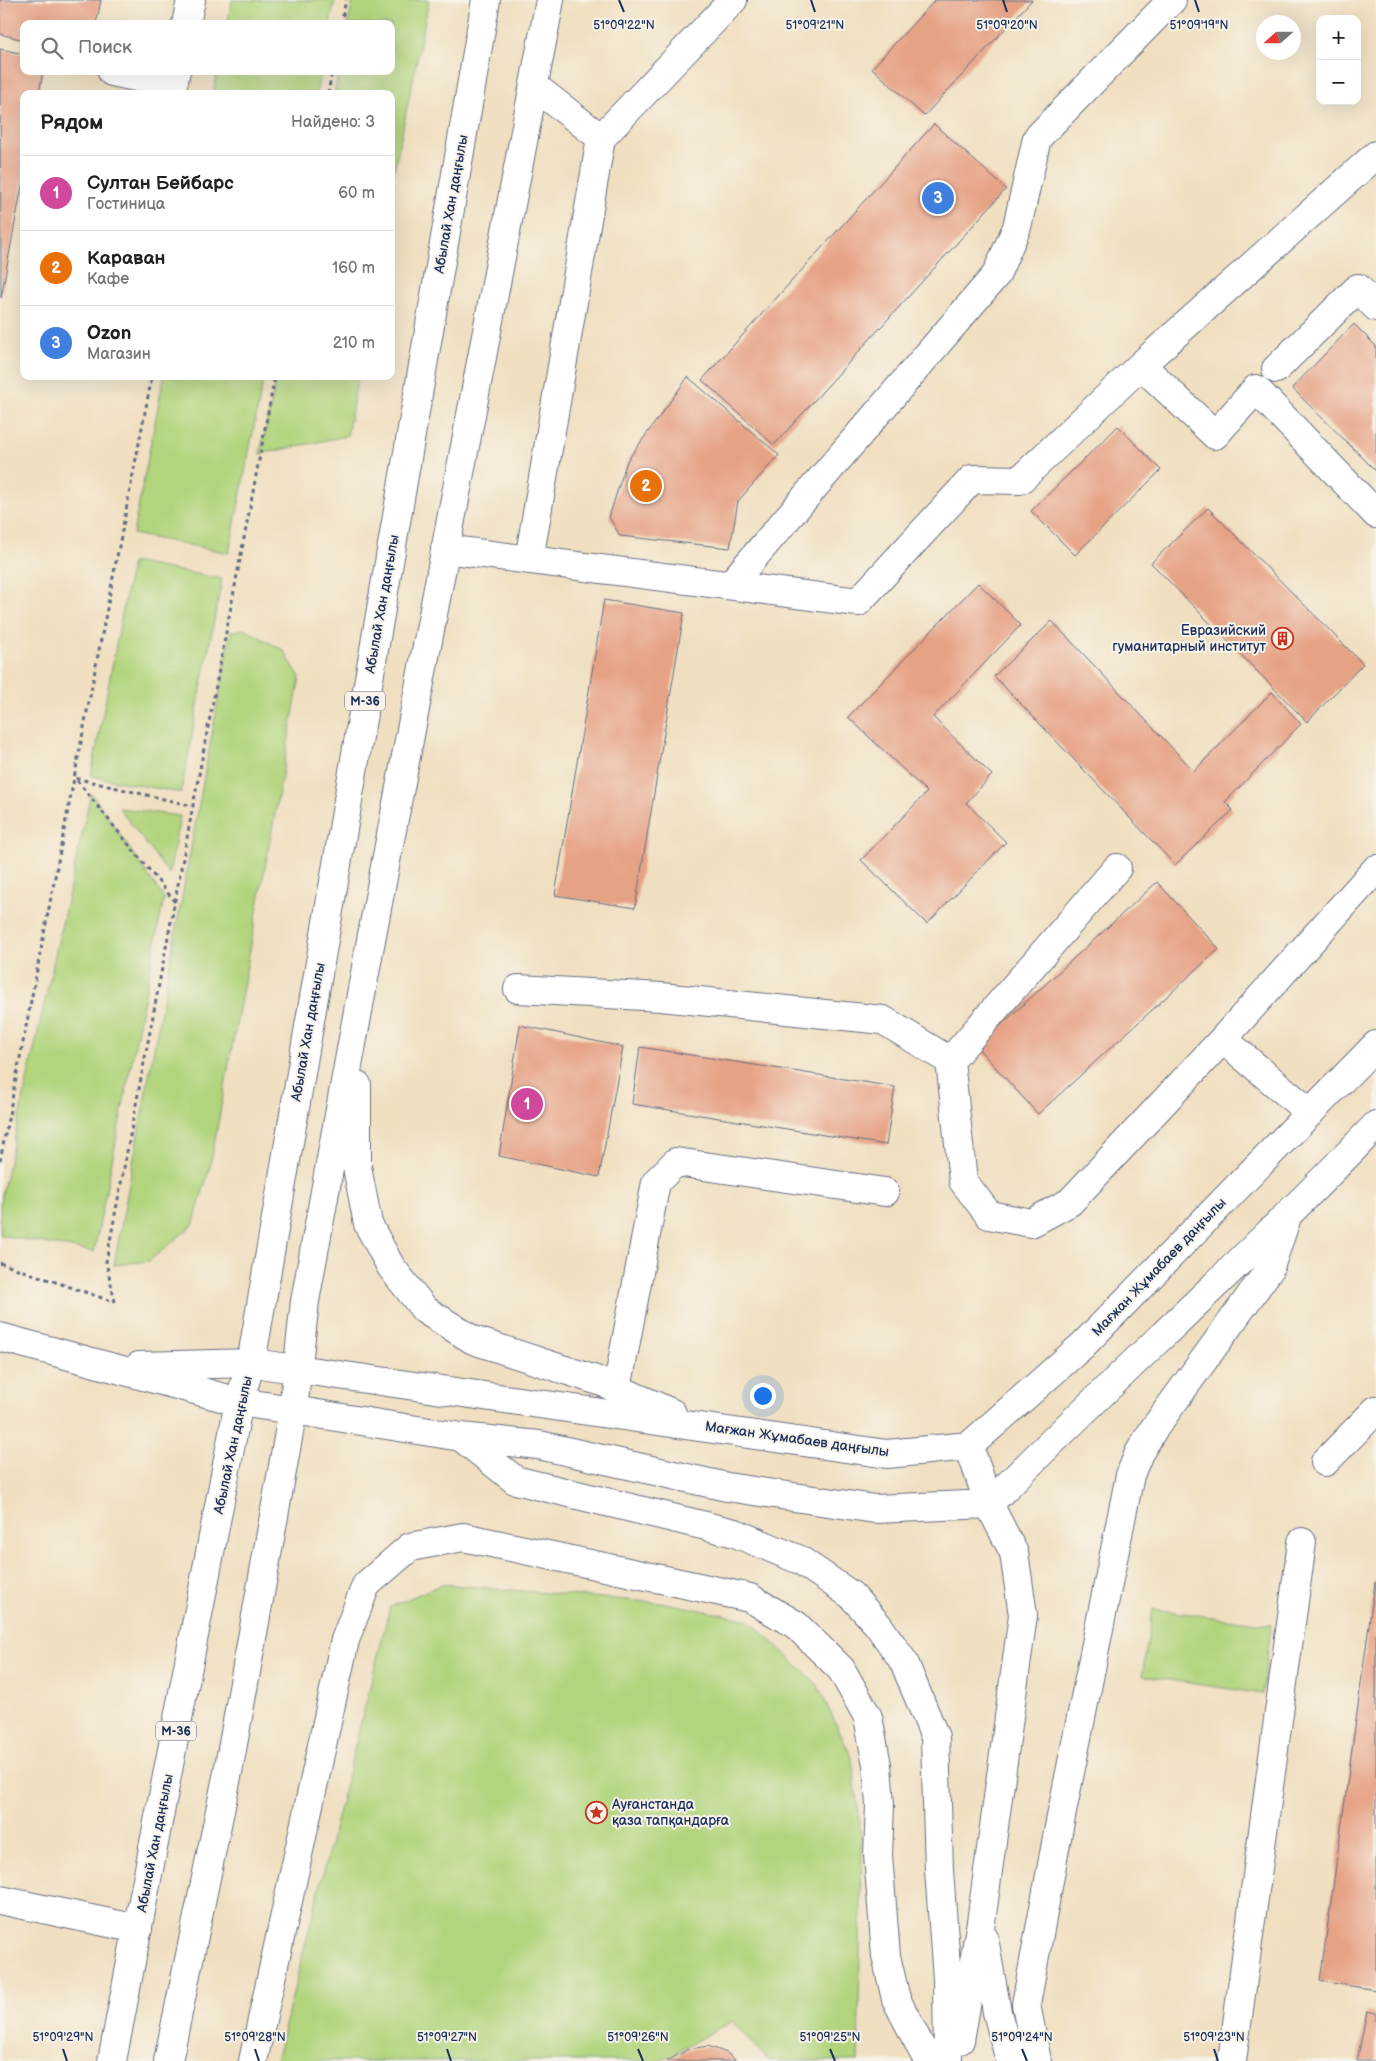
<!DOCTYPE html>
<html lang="ru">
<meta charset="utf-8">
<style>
:root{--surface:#fff;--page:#f2f2f2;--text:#202124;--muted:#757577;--line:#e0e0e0;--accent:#0f766e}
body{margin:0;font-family:"Balsamiq Sans",sans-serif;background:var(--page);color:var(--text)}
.controls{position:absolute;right:15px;top:15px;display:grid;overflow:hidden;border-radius:10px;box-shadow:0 5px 20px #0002}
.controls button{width:45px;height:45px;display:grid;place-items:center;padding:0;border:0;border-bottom:1px solid var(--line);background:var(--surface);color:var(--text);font:25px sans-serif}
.compass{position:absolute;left:1256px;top:15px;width:45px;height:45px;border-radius:50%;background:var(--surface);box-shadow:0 5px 20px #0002;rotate:249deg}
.you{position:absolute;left:762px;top:1395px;width:18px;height:18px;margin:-12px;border:4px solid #fff;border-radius:50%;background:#1a73e8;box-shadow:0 0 0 8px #1a73e833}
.badge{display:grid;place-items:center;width:32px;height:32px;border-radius:50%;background:var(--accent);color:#fff;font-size:16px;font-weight:700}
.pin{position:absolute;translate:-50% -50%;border:2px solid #fff;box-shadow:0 1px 5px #0006}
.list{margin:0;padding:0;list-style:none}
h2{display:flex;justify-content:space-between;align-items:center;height:65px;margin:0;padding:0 20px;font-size:21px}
h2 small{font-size:16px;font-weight:400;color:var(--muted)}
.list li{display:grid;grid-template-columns:32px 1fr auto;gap:15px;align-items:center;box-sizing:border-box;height:75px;padding:0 20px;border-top:1px solid var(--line)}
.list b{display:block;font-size:19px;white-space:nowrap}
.list p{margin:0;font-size:16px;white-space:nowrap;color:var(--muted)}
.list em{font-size:16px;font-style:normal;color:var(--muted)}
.icon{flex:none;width:28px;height:28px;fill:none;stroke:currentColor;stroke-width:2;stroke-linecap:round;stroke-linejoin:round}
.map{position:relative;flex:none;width:1376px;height:2061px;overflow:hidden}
.search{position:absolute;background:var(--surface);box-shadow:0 5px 20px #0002;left:20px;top:20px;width:375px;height:55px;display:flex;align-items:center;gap:12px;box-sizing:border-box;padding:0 18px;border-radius:10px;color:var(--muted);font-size:19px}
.panel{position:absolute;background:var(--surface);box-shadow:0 5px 20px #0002;left:20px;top:90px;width:375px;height:290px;border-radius:10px}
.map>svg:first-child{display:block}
.green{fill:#b1d47c;stroke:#66826d}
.building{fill:#e6a285}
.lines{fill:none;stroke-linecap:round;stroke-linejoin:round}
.minor-casing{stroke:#666d80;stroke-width:30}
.major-casing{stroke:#666d80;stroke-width:30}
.path{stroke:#666d80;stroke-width:3;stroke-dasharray:4 4;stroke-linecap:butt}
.minor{stroke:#fff;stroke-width:28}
.major{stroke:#fff;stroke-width:28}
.ticks{fill:none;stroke:#1b2f5e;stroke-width:2}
.labels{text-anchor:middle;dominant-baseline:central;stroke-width:4;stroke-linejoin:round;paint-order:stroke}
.shield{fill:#f7f3e8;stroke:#5d6a87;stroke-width:1}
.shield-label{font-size:12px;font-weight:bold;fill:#1b2f5e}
.street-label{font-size:14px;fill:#1b2f5e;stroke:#f7f3e8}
.poi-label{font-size:14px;fill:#1b2f5e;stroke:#f7f3e8;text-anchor:end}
.ticks-label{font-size:12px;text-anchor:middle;fill:#1b2f5e;stroke:#f7f3e8;stroke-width:4;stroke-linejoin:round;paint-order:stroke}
</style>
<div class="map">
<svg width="1376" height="2061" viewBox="0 0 1376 2061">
<rect width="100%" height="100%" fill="#f7f3e8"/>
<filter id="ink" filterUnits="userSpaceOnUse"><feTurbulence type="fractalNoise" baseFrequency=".02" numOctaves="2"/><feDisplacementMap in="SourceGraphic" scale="10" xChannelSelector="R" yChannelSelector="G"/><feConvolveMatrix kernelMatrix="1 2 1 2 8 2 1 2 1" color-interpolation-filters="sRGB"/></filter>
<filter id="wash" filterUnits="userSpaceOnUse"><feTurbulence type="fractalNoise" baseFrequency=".0096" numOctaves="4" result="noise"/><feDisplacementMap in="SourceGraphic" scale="20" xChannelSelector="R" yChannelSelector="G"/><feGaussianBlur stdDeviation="1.12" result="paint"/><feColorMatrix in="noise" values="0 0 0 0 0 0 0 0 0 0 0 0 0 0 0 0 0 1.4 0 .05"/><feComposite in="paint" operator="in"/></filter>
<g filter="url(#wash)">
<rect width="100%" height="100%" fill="#f0dfc0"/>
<path class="green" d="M232,0H335L330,24H227Z
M353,0H429L391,186V94H334L339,71H391V24H348Z
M217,71H321L316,94H213Z
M164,376H264L229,553L133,534Z
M277,376H358L347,436L260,454Z
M132,562L222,579L181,793L91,776Z
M245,629L283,650L300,677L210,1167L193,1225L149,1261L114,1265L231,631Z
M91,793L164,898L94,1252L0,1235V1203Z
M119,808L180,816L169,874Z
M442,1584L672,1604L749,1620L817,1684L852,1758L862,1846L858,2061H769L732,2021L660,2061H276L390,1607Z
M1153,1609L1271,1625L1263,1694L1142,1676Z"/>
<g id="blocks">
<path class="building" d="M0,0H101L96,24H24V40L0,34Z
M935,0H1032L924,116L872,68Z
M0,49L24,54V71H43L39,94H24V175L1,298Z
M934,124L1006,189L774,445L702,380Z
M1354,324L1376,346V471L1292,388Z
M688,377L779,455L738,501L730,548L620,536L609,517L627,461Z
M1118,426L1161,470L1075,555L1031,511Z
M1208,508L1363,664L1307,722L1151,563Z
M978,583L1021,625L933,717L992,775L966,803L1006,842L927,924L861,860L927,792L848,717Z
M604,600L684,613L635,908L555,895Z
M1052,621L1194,771L1272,692L1301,724L1225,802L1233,810L1175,865L994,676Z
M1157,882L1219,949L1038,1114L977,1047Z
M520,1025L623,1047L599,1177L499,1156Z
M640,1047L895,1087L886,1145L632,1104Z
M1375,1582H1376V1990L1320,1981Z
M1367,2011L1376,2013V2061H1357Z
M708,2046L727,2053L736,2061H667L689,2049Z"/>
</g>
</g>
<g filter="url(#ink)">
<use href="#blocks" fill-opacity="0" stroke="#666d80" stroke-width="1"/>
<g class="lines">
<defs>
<path id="minor" d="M186,24L191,0
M112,72L173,85L176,71
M601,138L733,0
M1141,365L1215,435L1256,389L1376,514
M1276,369L1358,288L1376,307
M445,549L858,602L972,479L1020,480L1141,365L1376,155
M529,560L601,138L534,86
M730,585L996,275L1017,227L1037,138L1172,0
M1117,868L950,1061L963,1181L989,1215L1031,1223L1070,1202L1223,1039L1376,869
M518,989L661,997L883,1020L950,1061
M1223,1039L1310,1113
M0,1337L239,1402L293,1410
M139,1366L251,1363L297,1369
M617,1389L656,1182L676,1162L885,1192
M1325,1462L1376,1410
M0,1900L138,1929
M1232,2061L1302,1542"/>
<path id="major" d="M357,1085V1167L368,1224L391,1267L425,1310L473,1340L602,1382L672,1413
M297,1369L887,1454L969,1446L1083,1345L1376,1045
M293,1410L461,1437L539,1445L727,1487L875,1509L989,1504
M461,1437L515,1480L735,1533L800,1560L851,1595L878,1625L904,1662L935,1737L939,1870L947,1979L948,2061
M989,1504C1116,1376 1251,1256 1376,1125
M984,1938L997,2012L1010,2061
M960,2040L981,1922L1023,1615L1014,1553L989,1504L969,1446
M112,2061L239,1402L251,1363L486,0
M168,2061L228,1772L293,1410L305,1301L371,940L550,0
M253,2061L345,1640L366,1585L410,1547L463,1537L750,1598L796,1625L841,1669L868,1717L877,1765L880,1805L878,1855L886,1956L896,1999L928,2061
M1037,2061L1026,2004L1059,1827L1130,1475L1139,1453L1153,1430L1269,1270L1287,1217"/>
</defs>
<use href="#minor" class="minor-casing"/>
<use href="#major" class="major-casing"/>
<path class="path" d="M341,24L346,0
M328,94L332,71
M175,902L75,778L193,806
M0,1161L152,376
M0,1263L114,1302
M115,1302L106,1262L275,376"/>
<use href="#minor" class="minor"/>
<use href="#major" class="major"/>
</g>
</g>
<path class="ticks" d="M619,0L624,12M811,0L815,12M1003,0L1007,12M1195,0L1199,12M63,2049L67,2061M255,2049L259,2061M447,2049L451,2061M638,2049L643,2061M830,2049L835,2061M1022,2049L1027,2061M1214,2049L1218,2061"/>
<defs>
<symbol id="building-ring" viewBox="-11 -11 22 22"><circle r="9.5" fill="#f7f3e8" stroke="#c8321e" stroke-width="1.5"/><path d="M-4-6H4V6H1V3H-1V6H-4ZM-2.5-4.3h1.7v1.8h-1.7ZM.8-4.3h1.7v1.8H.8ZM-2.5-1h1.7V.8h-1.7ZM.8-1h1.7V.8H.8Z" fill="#c8321e"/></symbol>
<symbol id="sight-ring" viewBox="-11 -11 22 22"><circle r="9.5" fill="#f7f3e8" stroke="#c8321e" stroke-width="1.5"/><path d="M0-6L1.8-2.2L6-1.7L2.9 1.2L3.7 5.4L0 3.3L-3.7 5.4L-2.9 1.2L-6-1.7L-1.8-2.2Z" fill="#c8321e"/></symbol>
</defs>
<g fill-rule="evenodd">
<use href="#building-ring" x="1270" y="626" width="25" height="25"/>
<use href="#sight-ring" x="584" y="1800" width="25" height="25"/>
</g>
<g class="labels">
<g class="shield">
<rect x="345" y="691.5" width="40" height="19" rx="4"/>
<rect x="156" y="1721.5" width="40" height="19" rx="4"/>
</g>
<g class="shield-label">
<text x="365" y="701">M-36</text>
<text x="176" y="1731">M-36</text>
</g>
<g class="street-label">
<text transform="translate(451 204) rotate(-80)">Абылай Хан даңғылы</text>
<text transform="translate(382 604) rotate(-80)">Абылай Хан даңғылы</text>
<text transform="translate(308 1032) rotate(-80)">Абылай Хан даңғылы</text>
<text transform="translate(1159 1267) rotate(-46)">Мағжан Жұмабаев даңғылы</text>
<text transform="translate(797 1439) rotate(8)">Мағжан Жұмабаев даңғылы</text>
<text transform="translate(233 1445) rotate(-78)">Абылай Хан даңғылы</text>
<text transform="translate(155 1843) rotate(-79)">Абылай Хан даңғылы</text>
</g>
<g class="poi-label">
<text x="1266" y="630">Евразийский<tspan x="1266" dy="16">гуманитарный институт</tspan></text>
<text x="612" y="1804" text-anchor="start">Ауғанстанда<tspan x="612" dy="16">қаза тапқандарға</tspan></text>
</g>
</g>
<g class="ticks-label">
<text x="624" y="29">51°09'22"N</text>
<text x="815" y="29">51°09'21"N</text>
<text x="1007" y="29">51°09'20"N</text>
<text x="1199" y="29">51°09'19"N</text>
<text x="63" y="2041">51°09'29"N</text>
<text x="255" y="2041">51°09'28"N</text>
<text x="447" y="2041">51°09'27"N</text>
<text x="638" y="2041">51°09'26"N</text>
<text x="830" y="2041">51°09'25"N</text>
<text x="1022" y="2041">51°09'24"N</text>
<text x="1214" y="2041">51°09'23"N</text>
</g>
</svg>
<div class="controls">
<button>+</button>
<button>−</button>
</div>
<svg class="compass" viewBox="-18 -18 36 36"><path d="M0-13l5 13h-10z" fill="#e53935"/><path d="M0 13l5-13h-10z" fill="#757577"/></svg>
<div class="you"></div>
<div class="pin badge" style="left:527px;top:1104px;background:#d1479c">1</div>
<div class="pin badge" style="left:646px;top:486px;background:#e8710a">2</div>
<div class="pin badge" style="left:938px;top:198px;background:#3f7fe0">3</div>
<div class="search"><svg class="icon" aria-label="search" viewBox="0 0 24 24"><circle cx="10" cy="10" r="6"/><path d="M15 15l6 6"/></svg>Поиск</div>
<section class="panel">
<h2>Рядом<small>Найдено: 3</small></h2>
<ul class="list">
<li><span class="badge" style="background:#d1479c">1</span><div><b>Султан Бейбарс</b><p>Гостиница</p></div><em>60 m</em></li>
<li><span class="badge" style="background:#e8710a">2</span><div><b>Караван</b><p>Кафе</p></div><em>160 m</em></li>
<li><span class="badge" style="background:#3f7fe0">3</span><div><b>Ozon</b><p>Магазин</p></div><em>210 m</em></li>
</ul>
</section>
</div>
